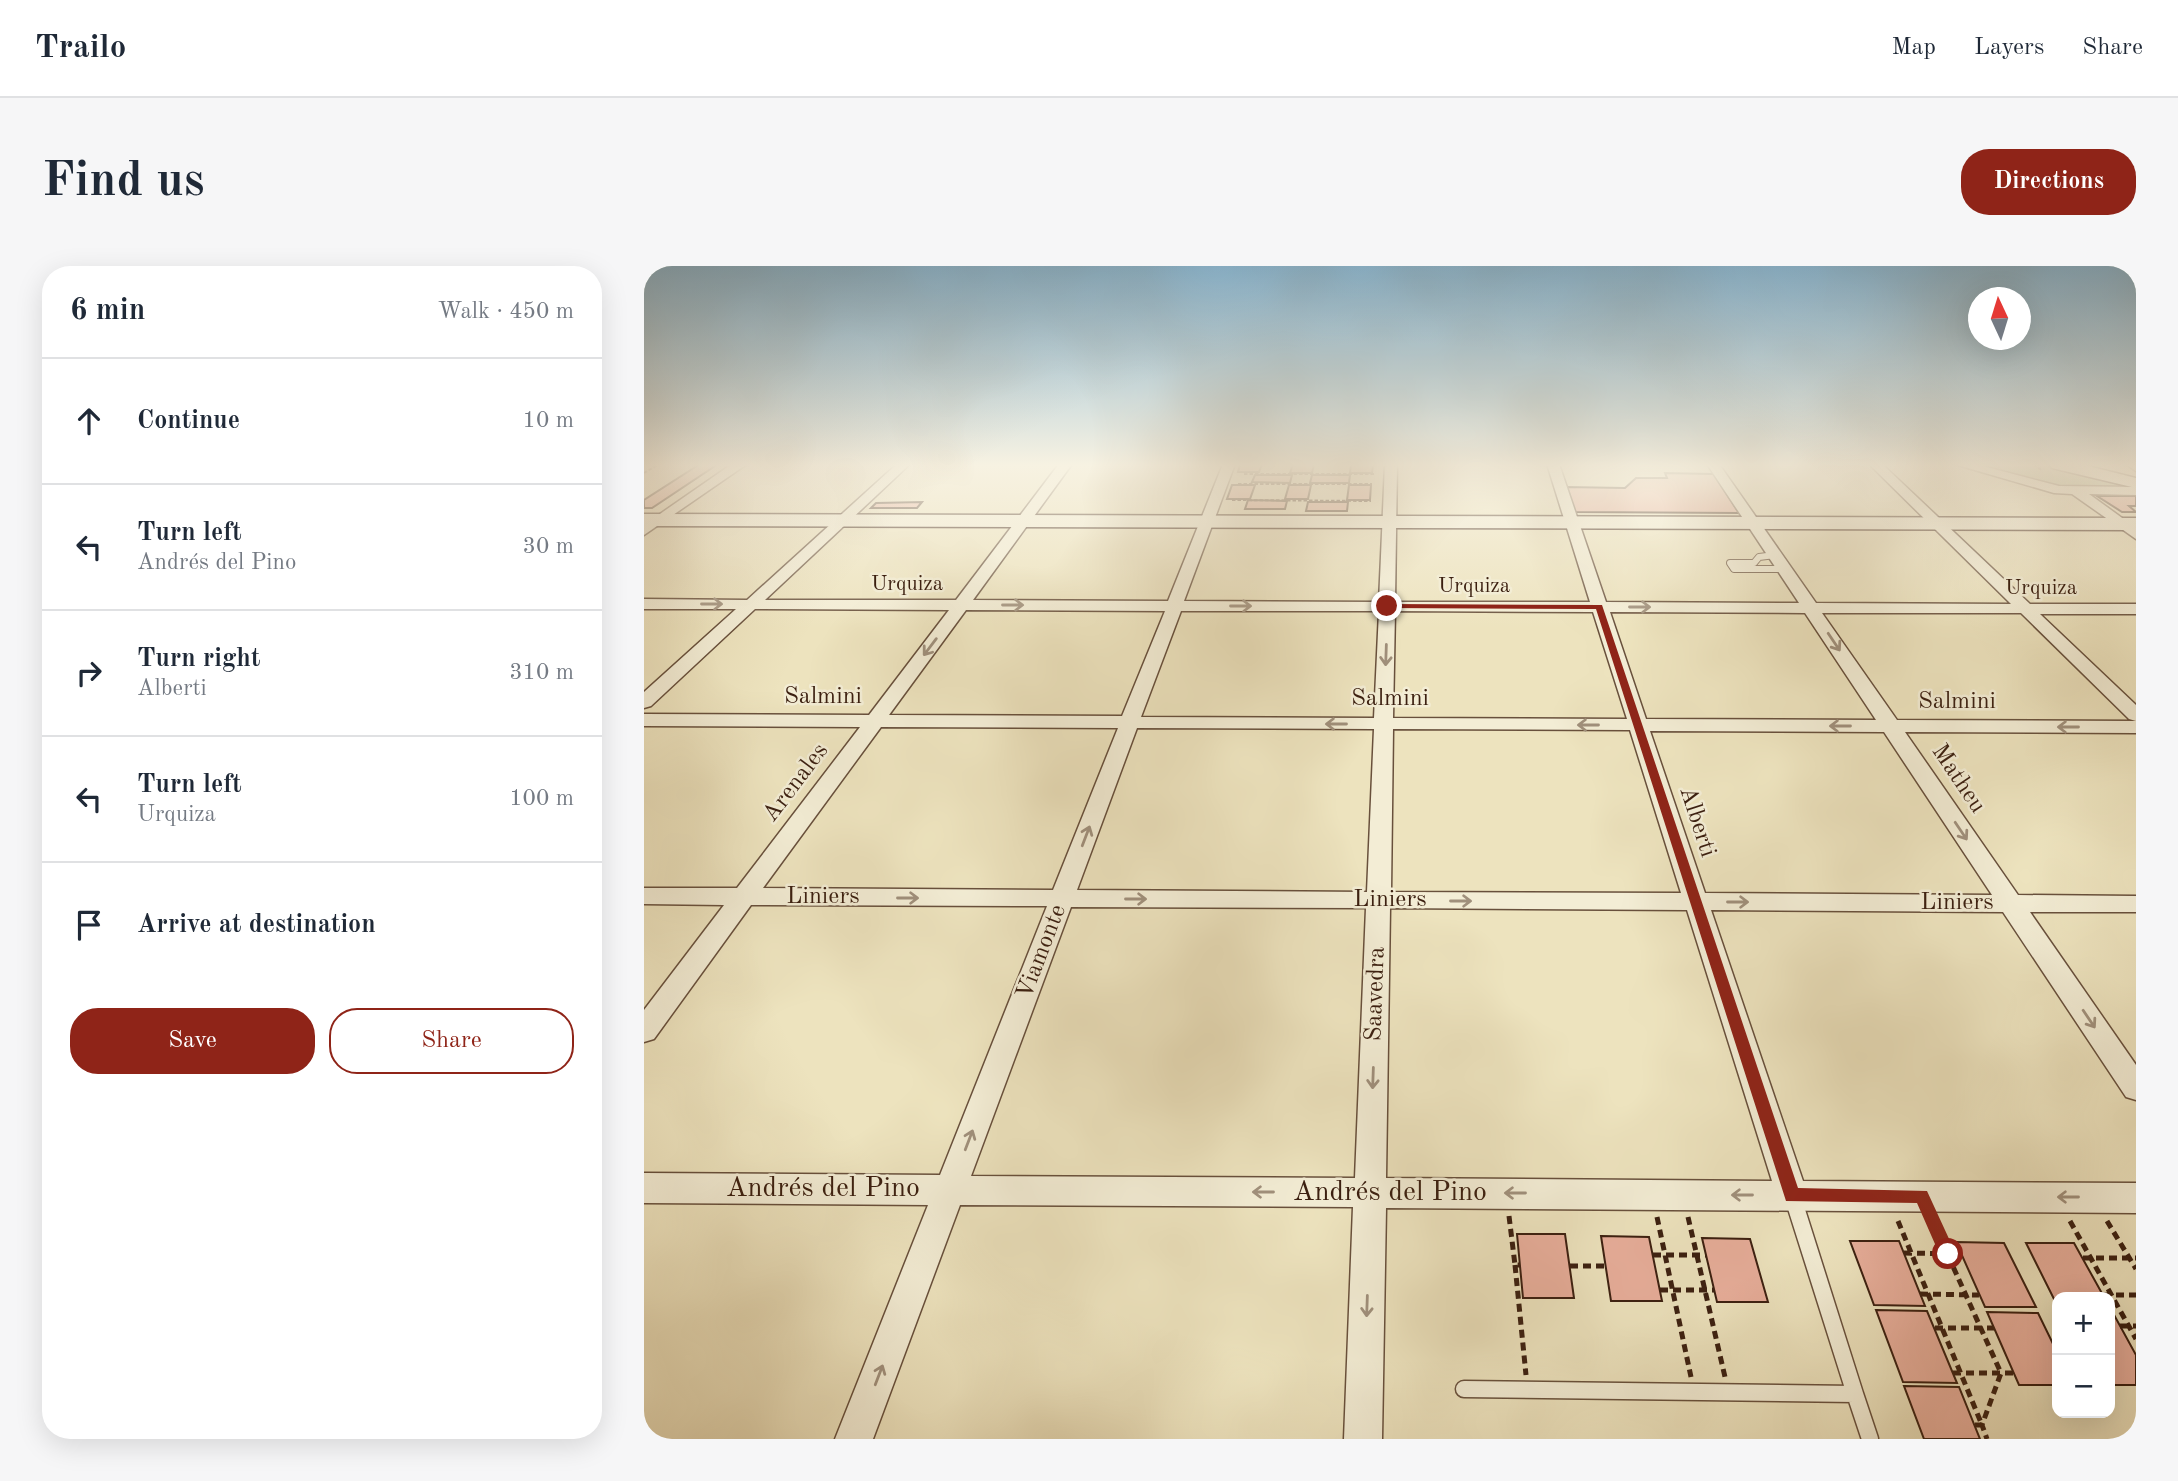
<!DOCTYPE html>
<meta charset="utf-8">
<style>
:root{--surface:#fff;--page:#f6f6f7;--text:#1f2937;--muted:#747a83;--line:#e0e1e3;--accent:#8f2418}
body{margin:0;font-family:"Old Standard TT",serif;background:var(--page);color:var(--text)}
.controls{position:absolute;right:21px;bottom:21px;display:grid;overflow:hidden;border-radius:14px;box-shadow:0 7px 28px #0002}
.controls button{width:63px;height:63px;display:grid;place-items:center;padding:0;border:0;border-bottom:2px solid var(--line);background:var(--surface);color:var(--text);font:35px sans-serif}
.compass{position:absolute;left:1324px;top:21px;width:63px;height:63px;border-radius:50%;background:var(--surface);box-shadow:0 7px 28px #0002;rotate:356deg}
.stop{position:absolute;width:21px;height:21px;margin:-16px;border:5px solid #8f2418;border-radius:50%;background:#fff}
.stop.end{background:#8f2418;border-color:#fff;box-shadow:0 2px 7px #0008}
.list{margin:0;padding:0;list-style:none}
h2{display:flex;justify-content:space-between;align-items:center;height:91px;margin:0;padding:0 28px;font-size:30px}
h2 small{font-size:23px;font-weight:400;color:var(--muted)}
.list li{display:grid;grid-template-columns:46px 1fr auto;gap:21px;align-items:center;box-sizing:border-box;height:126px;padding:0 28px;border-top:2px solid var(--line)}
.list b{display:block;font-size:26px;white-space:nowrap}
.list p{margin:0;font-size:23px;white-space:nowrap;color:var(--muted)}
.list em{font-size:23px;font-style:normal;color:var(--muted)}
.actions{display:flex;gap:14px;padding:21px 28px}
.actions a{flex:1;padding:16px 0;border:2px solid var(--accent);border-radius:28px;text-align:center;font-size:24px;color:var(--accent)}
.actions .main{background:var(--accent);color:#fff}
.icon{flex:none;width:38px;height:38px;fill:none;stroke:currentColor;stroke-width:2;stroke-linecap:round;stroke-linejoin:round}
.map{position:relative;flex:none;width:1492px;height:1173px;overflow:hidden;border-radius:28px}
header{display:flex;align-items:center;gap:42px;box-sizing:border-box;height:98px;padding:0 35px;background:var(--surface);border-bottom:2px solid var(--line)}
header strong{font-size:33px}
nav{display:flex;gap:38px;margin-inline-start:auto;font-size:24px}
.intro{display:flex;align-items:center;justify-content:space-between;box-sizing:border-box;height:168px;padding:0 42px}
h1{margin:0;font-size:49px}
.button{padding:18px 32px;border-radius:28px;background:var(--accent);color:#fff;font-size:24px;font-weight:700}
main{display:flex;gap:42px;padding:0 42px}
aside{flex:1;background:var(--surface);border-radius:28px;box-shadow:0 7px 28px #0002}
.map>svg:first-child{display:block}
.green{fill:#b5c494;stroke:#787252;stroke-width:2}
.building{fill:#e8ae9b;stroke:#3b1f10;stroke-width:2}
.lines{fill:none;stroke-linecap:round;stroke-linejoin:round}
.service-far1-casing{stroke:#68503c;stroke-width:8}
.service-casing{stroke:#68503c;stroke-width:19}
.minor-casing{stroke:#68503c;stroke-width:3}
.secondary-casing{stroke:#3b1f10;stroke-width:3}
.path-far1{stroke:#3b1f10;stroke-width:2;stroke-dasharray:3.5 2;stroke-linecap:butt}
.path{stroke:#3b1f10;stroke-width:5;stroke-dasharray:8 5;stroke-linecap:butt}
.service-far1{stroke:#f3edd5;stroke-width:6}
.service{stroke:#f3edd5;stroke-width:16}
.minor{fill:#f3edd5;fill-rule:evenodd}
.secondary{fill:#f3edd5;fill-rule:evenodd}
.oneway{stroke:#a0907c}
.route{fill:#8f2418}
.labels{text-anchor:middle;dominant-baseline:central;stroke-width:5;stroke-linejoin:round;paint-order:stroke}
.far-street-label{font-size:21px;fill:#3b1f10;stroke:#f3edd5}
.street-label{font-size:24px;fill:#3b1f10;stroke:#f3edd5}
.near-street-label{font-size:28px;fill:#3b1f10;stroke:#f3edd5}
</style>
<header>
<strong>Trailo</strong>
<nav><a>Map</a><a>Layers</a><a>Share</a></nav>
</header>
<div class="intro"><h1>Find us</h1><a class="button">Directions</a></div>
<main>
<aside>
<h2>6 min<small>Walk · 450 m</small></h2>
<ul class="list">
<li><svg class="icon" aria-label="ahead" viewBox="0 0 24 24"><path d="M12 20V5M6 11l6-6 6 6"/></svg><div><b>Continue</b></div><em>10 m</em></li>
<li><svg class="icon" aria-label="left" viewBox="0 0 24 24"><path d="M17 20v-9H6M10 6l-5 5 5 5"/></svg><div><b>Turn left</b><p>Andrés del Pino</p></div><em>30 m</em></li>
<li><svg class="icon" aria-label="right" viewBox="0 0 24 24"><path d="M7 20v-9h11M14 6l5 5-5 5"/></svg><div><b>Turn right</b><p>Alberti</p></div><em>310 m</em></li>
<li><svg class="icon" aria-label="left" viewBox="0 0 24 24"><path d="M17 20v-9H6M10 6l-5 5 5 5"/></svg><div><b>Turn left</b><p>Urquiza</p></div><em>100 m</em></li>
<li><svg class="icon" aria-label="arrive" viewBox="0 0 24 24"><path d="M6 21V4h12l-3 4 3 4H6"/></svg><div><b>Arrive at destination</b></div></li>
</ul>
<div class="actions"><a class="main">Save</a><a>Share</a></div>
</aside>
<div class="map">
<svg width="1492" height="1173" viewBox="0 0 1492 1173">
<rect width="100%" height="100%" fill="#ede3be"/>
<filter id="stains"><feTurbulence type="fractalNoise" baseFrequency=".00286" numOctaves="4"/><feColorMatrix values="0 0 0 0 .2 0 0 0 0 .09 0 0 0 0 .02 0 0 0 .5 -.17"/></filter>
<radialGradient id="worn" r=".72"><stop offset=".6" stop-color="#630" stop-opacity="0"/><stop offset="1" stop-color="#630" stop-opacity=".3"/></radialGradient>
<path class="green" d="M1323,198H1400L1491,222H1421Z"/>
<path class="building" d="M56,198H74L8,242H0V234Z
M596,198H618L615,206H594Z
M649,198H670L668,207H646Z
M707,198H729L728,207H706Z
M1021,207L1070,208L1095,247L931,246L923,221L981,222L992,212H1023Z
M611,209H648L646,217L608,216Z
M668,209H706L705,217H666Z
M588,219H611L606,233H583Z
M645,219H667L664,233H641Z
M705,219H727L726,234H703Z
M1453,230H1492V240H1485L1492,246H1478Z
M604,234L643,235L641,243H601Z
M278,236L273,242H227L232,237Z
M664,236H704L703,245H662Z
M873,968H921L930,1032H879Z
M957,970L1005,971L1018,1035H967Z
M1058,972L1106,973L1124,1036H1073Z
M1206,975H1255L1281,1040L1230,1039Z
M1312,976L1360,977L1392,1041H1341Z
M1382,977H1430L1460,1031H1413V1039Z
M1232,1044L1283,1045L1313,1117L1259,1116Z
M1343,1046L1394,1047L1413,1086V1119H1375Z
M1466,1047H1469L1492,1089V1119H1466Z
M1260,1120L1315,1121L1336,1173H1280Z"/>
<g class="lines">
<defs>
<path id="service-far1" d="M1131,289L1115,291L1110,297H1086L1090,303H1140"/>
<path id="service" d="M820,1123L1211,1128L1149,932
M1211,1128L1226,1173"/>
<path id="minor" d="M88,198H103L0,269V259Z
M253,198H266L121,334H312L415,198H428L329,334L524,335L579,198H591L540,335L735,336L741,198H753L751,336H946L903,198H915L962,336L1155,337L1063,198H1075L1172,337L1367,338L1225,198H1238L1386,338H1492V348H1396L1492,439V455L1485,453L1377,347H1178L1253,454L1492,455V467L1261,466L1374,629L1492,630V646H1386L1492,799V834L1482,831L1359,646L1067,644L1159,915L1492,917V947L742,942L738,1173H700L709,941L316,939L229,1173H191L284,939L0,937V907L296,909L403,640L107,639L10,773L0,776V744L80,639L0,638V622H93L216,461L0,460V448L225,449L305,344L111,343L7,440L0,442V426L92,343H0V333L103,334ZM322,344L521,345L478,450L245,449ZM537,345H735L730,452L497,451ZM751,345L949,346L983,453L749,452ZM966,346L1161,347L1232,454L1002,453ZM237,461L474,462L409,624L119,622ZM493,462L730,463L723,626L433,624ZM749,463L986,464L1037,627L747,626ZM1006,465L1240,466L1348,629L1061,627ZM427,641L722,642L711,912L327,910ZM746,642L1043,644L1128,915L742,912Z
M1310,198H1331L1415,220L1492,221V229L1445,228L1492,262V273L1428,228L1410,227Z
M1482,198H1492V205Z"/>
<path id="secondary" d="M1406,198H1436L1492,212V222L1408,202Z
M0,248L1492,252V264L0,260Z"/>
</defs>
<use href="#service-far1" class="service-far1-casing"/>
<use href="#service" class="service-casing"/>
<use href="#minor" class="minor-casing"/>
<use href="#secondary" class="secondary-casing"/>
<path class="path-far1" d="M1390,198L1397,204
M0,207L15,198
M600,208H730
M594,218H728
M588,234L727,235"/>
<path class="path" d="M865,950L871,999H876
M1013,951L1047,1111
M1044,951L1081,1111
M1288,954L1357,1107L1338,1159L1343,1173
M1254,955L1338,1159H1331
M1426,955L1492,1073
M1463,955L1492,1003
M1260,987L1317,988
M1009,989H1062
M1439,992H1492
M871,999L882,1109
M926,1000H962
M1016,1024H1070
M1276,1028L1335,1029
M1459,1029H1492
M1476,1060H1492
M1291,1062H1350
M1309,1107H1370"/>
<use href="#service-far1" class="service-far1"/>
<use href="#service" class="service"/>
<use href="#minor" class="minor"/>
<use href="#secondary" class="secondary"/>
</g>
<defs><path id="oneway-shaft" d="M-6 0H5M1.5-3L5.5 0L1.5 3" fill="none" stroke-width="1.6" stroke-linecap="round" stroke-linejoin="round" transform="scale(1.75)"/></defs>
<g class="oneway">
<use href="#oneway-shaft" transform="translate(68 338)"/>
<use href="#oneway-shaft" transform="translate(369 339)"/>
<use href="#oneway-shaft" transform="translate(597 340)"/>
<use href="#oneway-shaft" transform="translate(996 341)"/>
<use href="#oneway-shaft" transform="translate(1190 376) rotate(56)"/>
<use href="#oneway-shaft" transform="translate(286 381) rotate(127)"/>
<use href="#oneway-shaft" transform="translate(742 389) rotate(92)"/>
<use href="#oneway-shaft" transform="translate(692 458) rotate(-180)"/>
<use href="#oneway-shaft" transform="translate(944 459) rotate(-180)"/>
<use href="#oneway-shaft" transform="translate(1196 460) rotate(-180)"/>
<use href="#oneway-shaft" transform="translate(1424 461) rotate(-180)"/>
<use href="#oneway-shaft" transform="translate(1317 565) rotate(56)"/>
<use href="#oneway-shaft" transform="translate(442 570) rotate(-69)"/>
<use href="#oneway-shaft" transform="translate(264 632)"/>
<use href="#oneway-shaft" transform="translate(492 633)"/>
<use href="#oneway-shaft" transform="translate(817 635)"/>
<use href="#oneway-shaft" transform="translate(1094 636)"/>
<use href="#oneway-shaft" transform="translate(1445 753) rotate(56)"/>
<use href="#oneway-shaft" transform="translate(729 812) rotate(92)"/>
<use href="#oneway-shaft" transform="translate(325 874) rotate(-69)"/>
<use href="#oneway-shaft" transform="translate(619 926) rotate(-180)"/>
<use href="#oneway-shaft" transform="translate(871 927) rotate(-180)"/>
<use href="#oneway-shaft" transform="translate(1098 929) rotate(-180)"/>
<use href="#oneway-shaft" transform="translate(1424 931) rotate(-180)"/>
<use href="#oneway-shaft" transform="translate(723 1040) rotate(92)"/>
<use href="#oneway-shaft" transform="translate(235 1109) rotate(-69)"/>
</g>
<linearGradient id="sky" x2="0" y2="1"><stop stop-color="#89b8d5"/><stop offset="0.55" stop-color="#f7f2e2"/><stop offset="1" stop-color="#f7f2e2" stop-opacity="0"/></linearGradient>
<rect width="1492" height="362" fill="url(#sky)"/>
<path class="route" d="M743,338L958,339L1154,922L1283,925L1312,988L1310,994L1304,996L1298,994L1273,937L1142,935L952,343L741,342Z"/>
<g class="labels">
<g class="far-street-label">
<text x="263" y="318">Urquiza</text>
<text x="830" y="320">Urquiza</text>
<text x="1397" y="322">Urquiza</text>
</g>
<g class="street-label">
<text x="179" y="431">Salmini</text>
<text x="746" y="433">Salmini</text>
<text x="1313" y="436">Salmini</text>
<text transform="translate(1314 513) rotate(56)">Matheu</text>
<text transform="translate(152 517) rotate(-53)">Arenales</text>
<text transform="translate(1053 556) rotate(72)">Alberti</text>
<text x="179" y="631">Liniers</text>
<text x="746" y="634">Liniers</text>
<text x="1313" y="637">Liniers</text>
<text transform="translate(398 686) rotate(-69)">Viamonte</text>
<text transform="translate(732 728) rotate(-88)">Saavedra</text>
</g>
<g class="near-street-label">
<text x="179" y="923">Andrés del Pino</text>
<text x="746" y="927">Andrés del Pino</text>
</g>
</g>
<rect width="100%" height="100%" filter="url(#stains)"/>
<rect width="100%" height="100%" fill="url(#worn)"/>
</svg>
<div class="controls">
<button>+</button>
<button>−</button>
</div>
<svg class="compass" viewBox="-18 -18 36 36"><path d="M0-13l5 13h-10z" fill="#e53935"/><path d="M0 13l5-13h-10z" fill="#747a83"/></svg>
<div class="stop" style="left:1304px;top:988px"></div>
<div class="stop end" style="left:743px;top:340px"></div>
</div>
</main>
